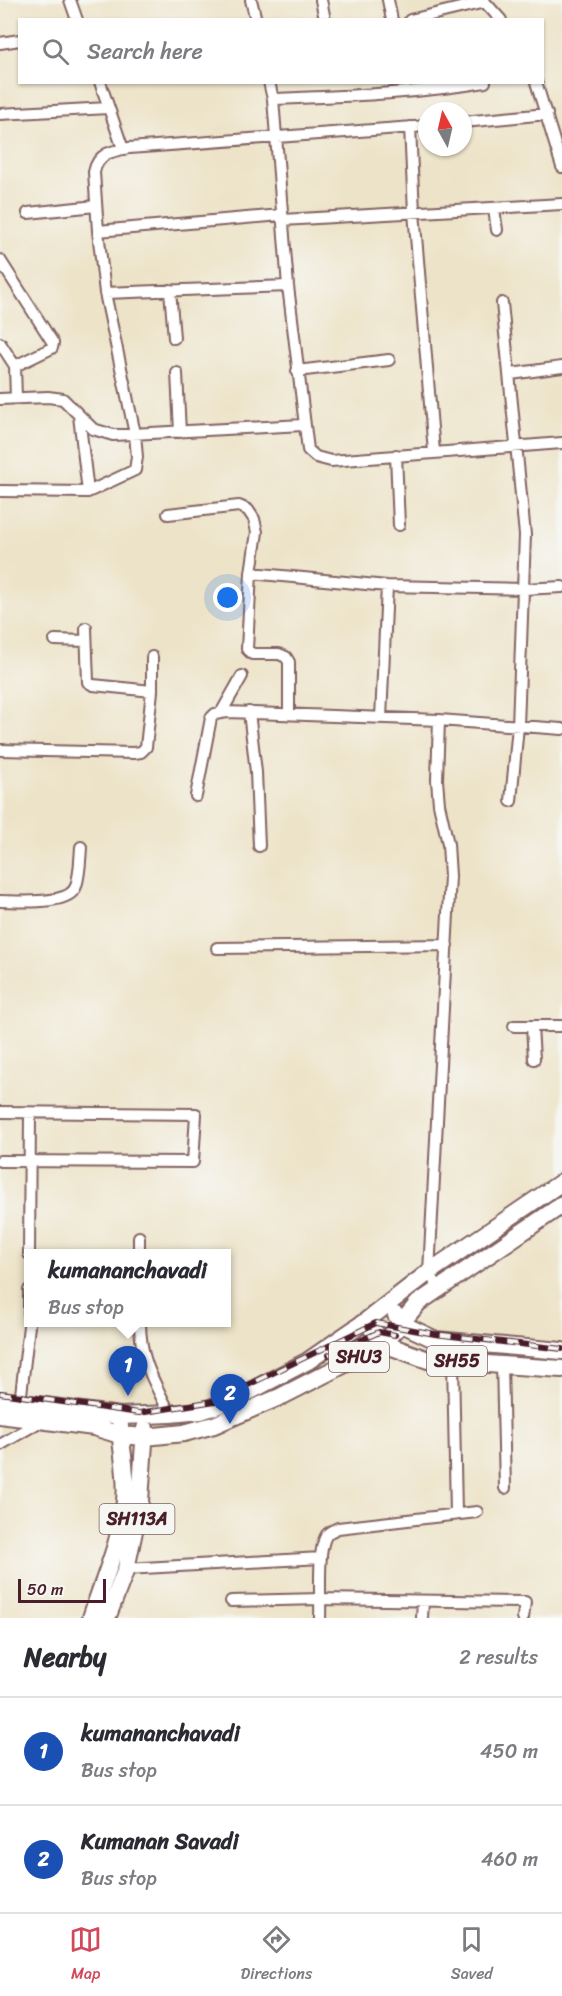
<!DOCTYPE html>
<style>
:root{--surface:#fff;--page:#f7f7f7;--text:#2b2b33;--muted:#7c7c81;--line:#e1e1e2;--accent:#d1495b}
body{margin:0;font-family:Sriracha,sans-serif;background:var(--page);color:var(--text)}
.compass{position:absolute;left:418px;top:102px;width:54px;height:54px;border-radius:50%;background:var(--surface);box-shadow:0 2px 4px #0004;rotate:352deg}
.scale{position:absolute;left:18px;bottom:15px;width:88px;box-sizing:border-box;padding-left:6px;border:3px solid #4a1f2b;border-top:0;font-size:16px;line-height:21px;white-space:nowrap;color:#4a1f2b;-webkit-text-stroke:4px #f6f6f2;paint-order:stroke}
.you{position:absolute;left:228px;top:598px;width:21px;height:21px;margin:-15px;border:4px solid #fff;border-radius:50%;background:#1a73e8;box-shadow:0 0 0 9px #1a73e833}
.badge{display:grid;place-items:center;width:39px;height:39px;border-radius:50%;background:var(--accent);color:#fff;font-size:20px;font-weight:700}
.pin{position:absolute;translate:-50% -50px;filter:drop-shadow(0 2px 3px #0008)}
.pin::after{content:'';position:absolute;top:32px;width:21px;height:18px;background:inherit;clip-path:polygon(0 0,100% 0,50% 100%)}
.popup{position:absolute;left:24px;top:1249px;width:207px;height:78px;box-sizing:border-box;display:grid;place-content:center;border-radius:0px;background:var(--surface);filter:drop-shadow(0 2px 4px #0005);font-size:20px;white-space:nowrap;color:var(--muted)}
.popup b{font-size:22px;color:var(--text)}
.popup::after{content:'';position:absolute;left:50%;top:100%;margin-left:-12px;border:12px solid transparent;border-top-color:var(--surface)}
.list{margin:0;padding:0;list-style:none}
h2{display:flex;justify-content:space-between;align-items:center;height:78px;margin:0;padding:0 24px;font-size:26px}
h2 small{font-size:20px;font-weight:400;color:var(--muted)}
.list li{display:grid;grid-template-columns:39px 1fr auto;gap:18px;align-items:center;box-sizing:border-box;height:108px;padding:0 24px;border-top:2px solid var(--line)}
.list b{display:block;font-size:22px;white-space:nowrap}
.list p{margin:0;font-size:20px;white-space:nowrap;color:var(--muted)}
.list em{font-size:20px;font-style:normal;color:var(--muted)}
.icon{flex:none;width:33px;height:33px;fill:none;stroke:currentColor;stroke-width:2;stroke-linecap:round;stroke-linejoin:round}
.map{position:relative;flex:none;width:562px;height:1618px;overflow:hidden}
.search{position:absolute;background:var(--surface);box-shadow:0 2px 4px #0004;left:18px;right:18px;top:18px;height:66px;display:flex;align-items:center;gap:15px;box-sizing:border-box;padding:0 21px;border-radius:0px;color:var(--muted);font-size:22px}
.sheet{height:294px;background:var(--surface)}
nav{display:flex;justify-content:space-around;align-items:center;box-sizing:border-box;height:84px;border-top:2px solid var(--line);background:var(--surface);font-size:16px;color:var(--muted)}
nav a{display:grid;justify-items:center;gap:3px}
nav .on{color:var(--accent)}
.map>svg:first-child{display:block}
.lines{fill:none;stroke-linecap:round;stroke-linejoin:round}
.street-casing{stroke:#836462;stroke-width:14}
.primary-casing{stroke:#836462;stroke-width:20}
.street{stroke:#fff;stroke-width:10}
.primary{stroke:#fff;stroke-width:16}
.rail-casing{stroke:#4a1f2b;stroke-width:6}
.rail{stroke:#f6f6f2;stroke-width:4;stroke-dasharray:11;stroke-linecap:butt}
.labels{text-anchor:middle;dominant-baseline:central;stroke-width:4.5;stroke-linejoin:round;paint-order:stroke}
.shield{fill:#f6f6f2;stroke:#7e6067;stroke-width:1.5}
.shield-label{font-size:18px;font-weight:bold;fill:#4a1f2b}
</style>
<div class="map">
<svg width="562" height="1618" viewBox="0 0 562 1618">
<rect width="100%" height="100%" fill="#f6f6f2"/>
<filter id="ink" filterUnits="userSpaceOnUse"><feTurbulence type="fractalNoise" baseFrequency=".0167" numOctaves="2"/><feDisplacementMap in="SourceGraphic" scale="12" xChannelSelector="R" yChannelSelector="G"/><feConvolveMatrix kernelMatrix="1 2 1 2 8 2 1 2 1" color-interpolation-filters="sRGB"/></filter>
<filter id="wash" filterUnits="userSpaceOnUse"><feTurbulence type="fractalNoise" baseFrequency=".008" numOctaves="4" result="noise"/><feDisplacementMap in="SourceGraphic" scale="24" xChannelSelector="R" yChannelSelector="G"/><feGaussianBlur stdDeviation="1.35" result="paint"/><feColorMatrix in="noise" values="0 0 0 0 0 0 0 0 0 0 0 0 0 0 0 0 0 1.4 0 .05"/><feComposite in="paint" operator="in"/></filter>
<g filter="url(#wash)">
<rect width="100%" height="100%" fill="#ede3c8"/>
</g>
<g filter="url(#ink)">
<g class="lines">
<defs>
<path id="street" d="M70,0L77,20
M251,0L256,20
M321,0L325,20
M388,0L392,20
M483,0L501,20
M410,20L485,2
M0,43L20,40
M100,82L123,149
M269,82L273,99L288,286L308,450L316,457L331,461L562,443
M536,82L562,167
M273,99C343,96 414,94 485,82
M0,114L108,108
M463,122L547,114
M410,127L414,212L434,452
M494,209L497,230
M28,213L96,206
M282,220L562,204
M98,231L281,215
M0,260L53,343L52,348L15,366
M170,290L174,338
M105,293L288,286
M502,303L525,535L518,726L511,801
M0,343L15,366L16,398
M297,371L389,360
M177,373L180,432
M511,374L562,367
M0,399L48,397L63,399L93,429L113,435L303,425
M79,416L88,492
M396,455L399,525
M0,491L88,492L135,470L137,457L135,434L105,293L98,231L94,172C98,153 112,151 129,148L427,126
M168,514L239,506L248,510L254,519L257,532L251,573L247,649L252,654H279L286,657L289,662V714
M251,573L387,586L524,589L562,587
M86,628L88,682L93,685L152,691
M55,640L86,641
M249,712L256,772L259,846
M221,713L242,676
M381,718L387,586
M439,720L437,780L439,804L448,844L450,876L429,1272L439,1289
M0,750L134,753L141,752L146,747L152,691V657
M196,796L211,718L215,714L227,712L439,720L562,729
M0,901C18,901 70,906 76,886C80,874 80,860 81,847
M217,948L447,945
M514,1026H562
M532,1026L534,1059
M0,1112L196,1114L193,1162L0,1161
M139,1237V1254
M29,1254L30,1113
M140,1322C140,1361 154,1381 170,1414
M453,1361L456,1514
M502,1364L505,1488
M20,1403L29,1326V1290
M0,1445L41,1421
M126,1569L321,1558
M231,1601L321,1599L525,1602L523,1618
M320,1618C321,1598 317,1551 326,1536C328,1532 334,1530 338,1528L477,1512
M422,1618L423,1601"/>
<path id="primary" d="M396,1315L402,1324L436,1340L562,1351
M366,1321L384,1344L428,1360L562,1369
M0,1400L120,1416L170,1414L201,1411L231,1401L308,1361L366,1321L429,1272L562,1182
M0,1415L94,1427L120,1435L145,1437L184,1433L214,1425L282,1396L384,1344L418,1303L562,1205
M91,1618C103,1580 121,1541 125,1501C128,1476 121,1451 120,1426
M107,1618L126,1569L134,1531L140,1501L145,1428"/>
</defs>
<use href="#street" class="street-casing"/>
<use href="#primary" class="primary-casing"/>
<use href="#street" class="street"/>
<use href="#primary" class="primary"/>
<defs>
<path id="rail" d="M329,1355L379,1332L395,1335
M0,1393L139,1413L215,1401L376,1323L435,1334L562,1349"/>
</defs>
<use href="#rail" class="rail-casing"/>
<use href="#rail" class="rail"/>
</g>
</g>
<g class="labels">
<g class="shield">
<rect x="329" y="1342" width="60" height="30" rx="4.5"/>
<rect x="427" y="1346" width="60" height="30" rx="4.5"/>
<rect x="99.5" y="1504" width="75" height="30" rx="4.5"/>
</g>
<g class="shield-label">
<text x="359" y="1357">SHU3</text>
<text x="457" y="1361">SH55</text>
<text x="137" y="1519">SH113A</text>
</g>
</g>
</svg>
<svg class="compass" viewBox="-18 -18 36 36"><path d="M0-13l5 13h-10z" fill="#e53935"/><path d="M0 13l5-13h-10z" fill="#7c7c81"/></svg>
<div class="scale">50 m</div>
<div class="you"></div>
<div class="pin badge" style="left:128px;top:1396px;background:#1a4fb4">1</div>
<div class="popup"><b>kumananchavadi</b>Bus stop</div>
<div class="pin badge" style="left:230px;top:1424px;background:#1a4fb4">2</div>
<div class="search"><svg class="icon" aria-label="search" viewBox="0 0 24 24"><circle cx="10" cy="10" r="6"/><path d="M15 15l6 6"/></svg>Search here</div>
</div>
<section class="sheet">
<h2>Nearby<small>2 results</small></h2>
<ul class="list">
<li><span class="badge" style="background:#1a4fb4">1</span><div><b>kumananchavadi</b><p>Bus stop</p></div><em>450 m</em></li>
<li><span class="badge" style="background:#1a4fb4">2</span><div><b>Kumanan Savadi</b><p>Bus stop</p></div><em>460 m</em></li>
</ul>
</section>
<nav>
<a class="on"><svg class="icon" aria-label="map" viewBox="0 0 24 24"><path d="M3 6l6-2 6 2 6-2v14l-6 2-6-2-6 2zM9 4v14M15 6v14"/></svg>Map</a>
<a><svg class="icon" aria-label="directions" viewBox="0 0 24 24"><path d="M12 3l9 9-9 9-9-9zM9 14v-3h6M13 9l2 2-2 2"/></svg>Directions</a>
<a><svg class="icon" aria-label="saved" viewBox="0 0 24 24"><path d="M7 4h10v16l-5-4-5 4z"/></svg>Saved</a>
</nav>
